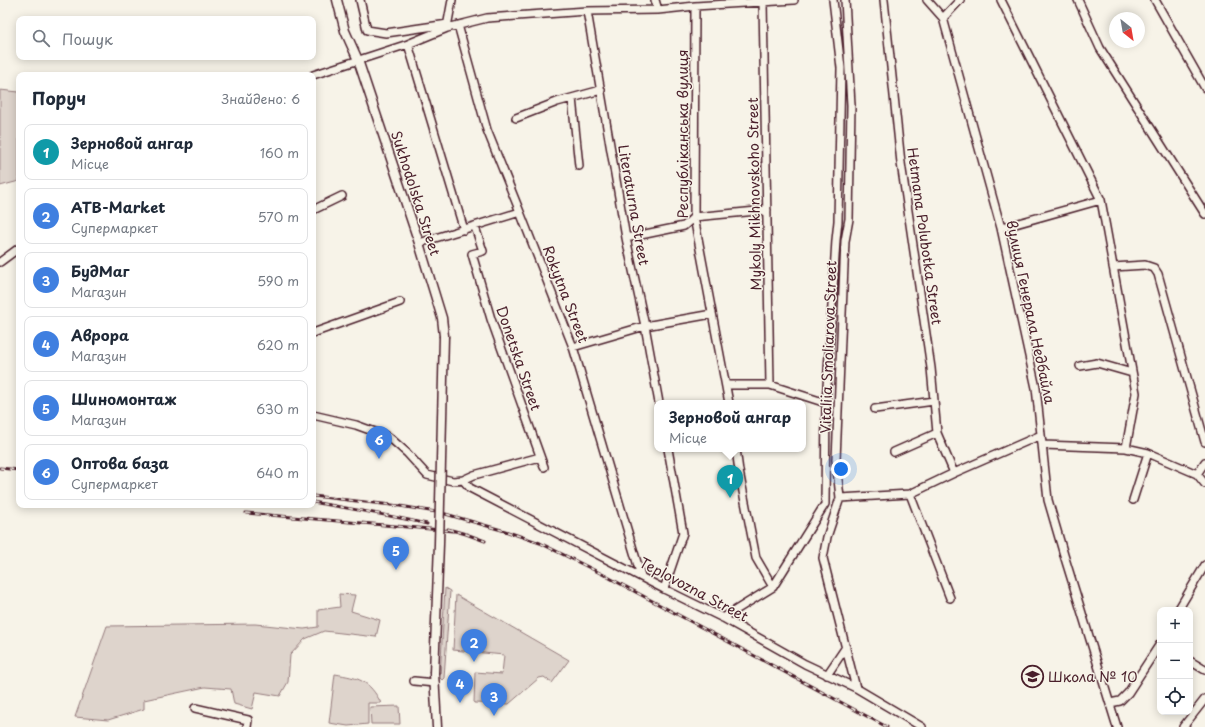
<!DOCTYPE html>
<html lang="uk">
<meta charset="utf-8">
<style>
:root{--surface:#fff;--page:#f6f6f7;--text:#1f2937;--muted:#747a83;--line:#e0e1e3;--accent:#4a1f2b}
body{margin:0;font-family:"Playpen Sans",sans-serif;background:var(--page);color:var(--text)}
.controls{position:absolute;right:12px;bottom:12px;display:grid;overflow:hidden;border-radius:8px;box-shadow:0 2px 10px #0003}
.controls button{width:36px;height:36px;display:grid;place-items:center;padding:0;border:0;border-bottom:1px solid var(--line);background:var(--surface);color:var(--text);font:20px sans-serif}
.compass{position:absolute;left:1109px;top:12px;width:36px;height:36px;border-radius:50%;background:var(--surface);box-shadow:0 2px 10px #0003;rotate:149deg}
.you{position:absolute;left:841px;top:469px;width:14px;height:14px;margin:-10px;border:3px solid #fff;border-radius:50%;background:#1a73e8;box-shadow:0 0 0 6px #1a73e833}
.badge{display:grid;place-items:center;width:26px;height:26px;border-radius:50%;background:var(--accent);color:#fff;font-size:13px;font-weight:700}
.pin{position:absolute;translate:-50% -33px;filter:drop-shadow(0 1px 2px #0008)}
.pin::after{content:'';position:absolute;top:21px;width:14px;height:12px;background:inherit;clip-path:polygon(0 0,100% 0,50% 100%)}
.popup{position:absolute;left:654px;top:400px;width:152px;height:52px;box-sizing:border-box;display:grid;place-content:center;border-radius:8px;background:var(--surface);filter:drop-shadow(0 1px 3px #0005);font-size:13px;white-space:nowrap;color:var(--muted)}
.popup b{font-size:15px;color:var(--text)}
.popup::after{content:'';position:absolute;left:50%;top:100%;margin-left:-8px;border:8px solid transparent;border-top-color:var(--surface)}
.list{margin:0;padding:0;list-style:none}
h2{display:flex;justify-content:space-between;align-items:center;height:52px;margin:0;padding:0 16px;font-size:17px}
h2 small{font-size:13px;font-weight:400;color:var(--muted)}
.list li{display:grid;grid-template-columns:26px 1fr auto;gap:12px;align-items:center;box-sizing:border-box;height:56px;margin:0 8px 8px;padding:0 8px;border:1px solid var(--line);border-radius:8px}
.list b{display:block;font-size:15px;white-space:nowrap}
.list p{margin:0;font-size:13px;white-space:nowrap;color:var(--muted)}
.list em{font-size:13px;font-style:normal;color:var(--muted)}
.icon{flex:none;width:22px;height:22px;fill:none;stroke:currentColor;stroke-width:2;stroke-linecap:round;stroke-linejoin:round}
.map{position:relative;flex:none;width:1205px;height:727px;overflow:hidden}
.search{position:absolute;background:var(--surface);box-shadow:0 2px 10px #0003;left:16px;top:16px;width:300px;height:44px;display:flex;align-items:center;gap:10px;box-sizing:border-box;padding:0 14px;border-radius:8px;color:var(--muted);font-size:15px}
.panel{position:absolute;background:var(--surface);box-shadow:0 2px 10px #0003;left:16px;top:72px;width:300px;height:436px;border-radius:8px}
.map>svg:first-child{display:block}
.green{fill:#ded4cc;stroke:#947a7c}
.lines{fill:none;stroke-linecap:round;stroke-linejoin:round}
.minor-casing{stroke:#4a1f2b;stroke-width:10}
.major-casing{stroke:#4a1f2b;stroke-width:11}
.minor{stroke:#f7f3e8;stroke-width:7}
.major{stroke:#f7f3e8;stroke-width:8}
.rail-casing{stroke:#4a1f2b;stroke-width:3}
.rail{stroke:#f7f3e8;stroke-width:1.5;stroke-dasharray:4.5;stroke-linecap:butt}
.major-bridge-casing{stroke:#4a1f2b;stroke-width:11;stroke-linecap:butt}
.major-bridge{stroke:#f7f3e8;stroke-width:8}
.labels{text-anchor:middle;dominant-baseline:central;stroke-width:3;stroke-linejoin:round;paint-order:stroke}
.street-label{font-size:14px;fill:#4a1f2b;stroke:#f7f3e8}
.poi-label{font-size:14px;fill:#4a1f2b;stroke:#f7f3e8;text-anchor:start}
</style>
<div class="map">
<svg width="1205" height="727" viewBox="0 0 1205 727">
<rect width="100%" height="100%" fill="#f7f3e8"/>
<filter id="ink" filterUnits="userSpaceOnUse"><feTurbulence type="fractalNoise" baseFrequency=".025" numOctaves="2"/><feDisplacementMap in="SourceGraphic" scale="8" xChannelSelector="R" yChannelSelector="G"/><feConvolveMatrix kernelMatrix="1 2 1 2 8 2 1 2 1" color-interpolation-filters="sRGB"/></filter>
<g filter="url(#ink)">
<path class="green" d="M0,90L19,92V181L0,186Z
M445,588L450,591L444,678L442,680L440,678Z
M339,594L355,595L351,611L380,620L376,637L324,631L305,639L290,655L288,682L280,696L256,692L252,709L234,704L231,689L205,687L144,700V709L108,720L75,717L107,626L255,624L304,629L318,627V610L340,607Z
M456,595L569,660L552,683L544,677L539,678L509,704L474,703L475,672L502,674L504,655L453,650Z
M335,674C359,678 369,680 381,703H368V724L348,726L329,723Z
M399,706L400,724H371L370,707Z"/>
<g class="lines">
<defs>
<path id="minor" d="M360,0L367,30L386,33L448,24
M655,0L658,10
M845,0L851,105L849,219L845,241L836,460L840,498L827,537L823,558L856,688
M884,0L901,163L931,368L937,433L954,473
M927,0L943,18L1001,228L1036,388L1048,500L1064,555L1117,727
M1001,0L1101,200L1136,393L1126,448
M1078,0L1100,48L1205,214
M1155,0L1205,88
M763,2L770,385
M695,6L694,217L729,403
M587,11L626,238L645,326L659,403
M943,18L960,0
M458,25L487,130L520,212L573,347L641,576
M447,27L452,0
M408,44L464,230
M313,75L408,44L447,28L487,18L587,11L658,10L695,6L794,0
M572,98L579,166
M516,118L557,102L601,90
M313,210L342,196
M475,227L483,251L472,254L491,319L544,467
M1001,228L1101,200
M626,238L684,226L694,217L767,210
M419,243L520,212
M0,262L19,248
M1113,267L1145,265L1154,268L1158,274L1205,442
M313,333L400,302
M573,347L645,326L712,314
M1080,366L1097,363L1132,373
M726,385H770L826,403
M875,409L934,401
M313,415L356,425L389,437L407,453L427,475L453,481L463,480L470,488L664,589L723,618L805,664L856,688L922,727
M1043,445L1126,448L1148,453L1197,474L1205,484
M736,449L739,471L756,558L773,587
M894,452L937,433
M1197,474L1205,462
M463,480L474,475L540,457
M910,494L950,598
M840,498L910,494L954,473L1041,435
M1133,500L1148,453
M664,589L683,533L668,449
M1178,610L1205,565
M723,618L773,587L825,504L826,403L836,240L838,221L841,68L833,0
M1190,661L1205,670
M827,675L846,647
M414,681L435,683
M1110,703L1120,701L1128,693L1160,644
M195,708L248,720L247,727
M1183,727L1205,699"/>
<path id="major" d="M337,0L345,31L358,60L419,243L442,318L444,336
M434,673L437,727"/>
</defs>
<use href="#minor" class="minor-casing"/>
<use href="#major" class="major-casing"/>
<use href="#minor" class="minor"/>
<use href="#major" class="major"/>
<defs>
<path id="rail" d="M0,468L19,470
M313,496L400,506L442,513L505,531L540,543L604,575L887,727
M313,502C351,509 389,515 427,524
M246,513L453,531
M448,529L466,534L485,541"/>
</defs>
<use href="#rail" class="rail-casing"/>
<use href="#rail" class="rail"/>
<defs>
<path id="major-bridge" d="M434,673L439,544L444,336"/>
</defs>
<use href="#major-bridge" class="major-bridge-casing"/>
<use href="#major-bridge" class="major-bridge"/>
</g>
</g>
<defs>
<symbol id="school-ring" viewBox="-11 -11 22 22"><circle r="9.5" fill="#f7f3e8" stroke="#4a1f2b" stroke-width="1.5"/><path d="M0-5L7-2L0 1L-7-2ZM-4 1L0 2.5L4 1V4Q0 6-4 4Z" fill="#4a1f2b"/></symbol>
</defs>
<g fill-rule="evenodd">
<use href="#school-ring" x="1020" y="664" width="25" height="25"/>
</g>
<g class="labels">
<g class="street-label">
<text transform="translate(682 134) rotate(-90)">Республіканська вулиця</text>
<text transform="translate(416 193) rotate(72)">Sukhodolska Street</text>
<text transform="translate(754 194) rotate(-91)">Mykoly Mikhnovskoho Street</text>
<text transform="translate(634 205) rotate(80)">Literaturna Street</text>
<text transform="translate(925 236) rotate(82)">Hetmana Polubotka Street</text>
<text transform="translate(566 294) rotate(69)">Rokytna Street</text>
<text transform="translate(1031 312) rotate(78)">вулиця Генерала Недбайла</text>
<text transform="translate(828 347) rotate(-88)">Vitaliia Smoliarova Street</text>
<text transform="translate(519 358) rotate(71)">Donetska Street</text>
<text transform="translate(694 589) rotate(28)">Teplovozna Street</text>
</g>
<g class="poi-label">
<text x="1048" y="676">Школа № 10</text>
</g>
</g>
</svg>
<div class="controls">
<button>+</button>
<button>−</button>
<button><svg class="icon" aria-label="locate" viewBox="0 0 24 24"><circle cx="12" cy="12" r="6"/><path d="M12 2v4M12 18v4M2 12h4M18 12h4"/></svg></button>
</div>
<svg class="compass" viewBox="-18 -18 36 36"><path d="M0-13l5 13h-10z" fill="#e53935"/><path d="M0 13l5-13h-10z" fill="#747a83"/></svg>
<div class="you"></div>
<div class="pin badge" style="left:730px;top:498px;background:#0f9aa8">1</div>
<div class="popup"><b>Зерновой ангар</b>Місце</div>
<div class="pin badge" style="left:474px;top:662px;background:#3f7fe0">2</div>
<div class="pin badge" style="left:494px;top:716px;background:#3f7fe0">3</div>
<div class="pin badge" style="left:460px;top:703px;background:#3f7fe0">4</div>
<div class="pin badge" style="left:396px;top:570px;background:#3f7fe0">5</div>
<div class="pin badge" style="left:379px;top:459px;background:#3f7fe0">6</div>
<div class="search"><svg class="icon" aria-label="search" viewBox="0 0 24 24"><circle cx="10" cy="10" r="6"/><path d="M15 15l6 6"/></svg>Пошук</div>
<section class="panel">
<h2>Поруч<small>Знайдено: 6</small></h2>
<ul class="list">
<li><span class="badge" style="background:#0f9aa8">1</span><div><b>Зерновой ангар</b><p>Місце</p></div><em>160 m</em></li>
<li><span class="badge" style="background:#3f7fe0">2</span><div><b>ATB-Market</b><p>Супермаркет</p></div><em>570 m</em></li>
<li><span class="badge" style="background:#3f7fe0">3</span><div><b>БудМаг</b><p>Магазин</p></div><em>590 m</em></li>
<li><span class="badge" style="background:#3f7fe0">4</span><div><b>Аврора</b><p>Магазин</p></div><em>620 m</em></li>
<li><span class="badge" style="background:#3f7fe0">5</span><div><b>Шиномонтаж</b><p>Магазин</p></div><em>630 m</em></li>
<li><span class="badge" style="background:#3f7fe0">6</span><div><b>Оптова база</b><p>Супермаркет</p></div><em>640 m</em></li>
</ul>
</section>
</div>
